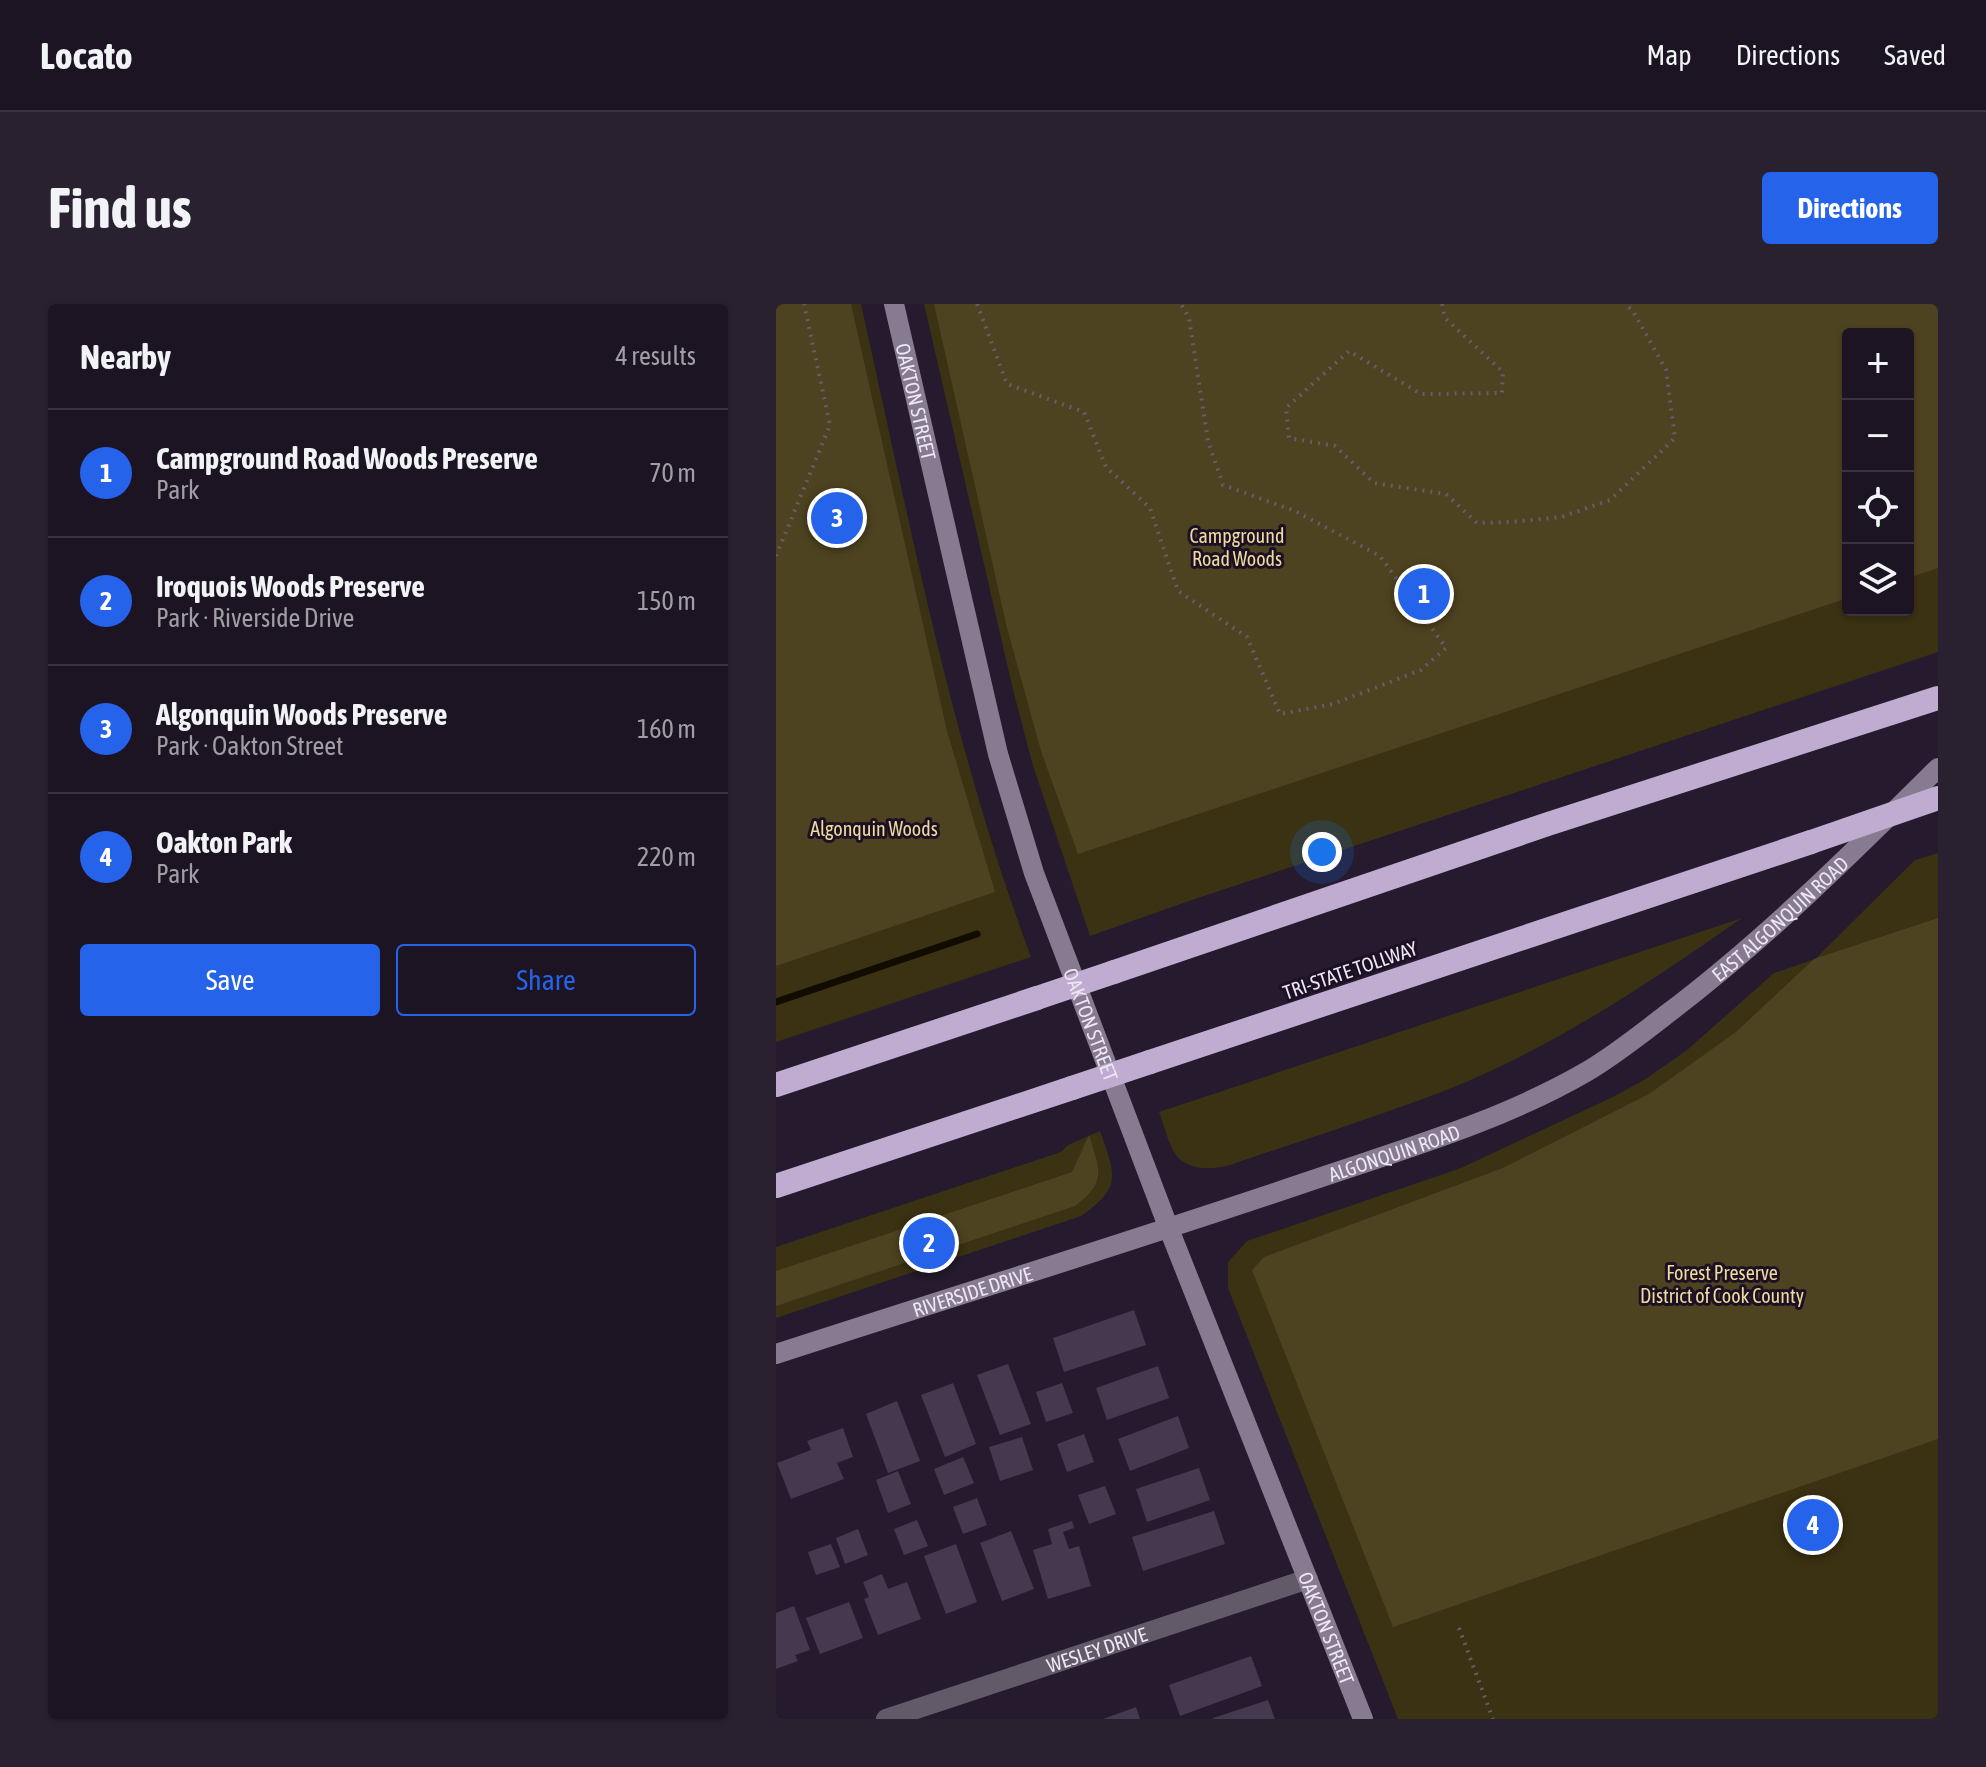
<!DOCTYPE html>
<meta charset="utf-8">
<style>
:root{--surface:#1c1422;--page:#29212f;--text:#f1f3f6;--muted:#a09ea5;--line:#3a3340;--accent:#2563eb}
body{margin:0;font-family:"Asap Condensed",sans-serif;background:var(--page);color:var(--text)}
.controls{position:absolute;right:24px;top:24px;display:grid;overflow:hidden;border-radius:8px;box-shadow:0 2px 6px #0004}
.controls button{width:72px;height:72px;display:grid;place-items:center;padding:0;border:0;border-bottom:2px solid var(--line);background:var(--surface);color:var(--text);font:40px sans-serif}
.you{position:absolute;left:546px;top:548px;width:28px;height:28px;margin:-20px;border:6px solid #fff;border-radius:50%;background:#1a73e8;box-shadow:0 0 0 12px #1a73e833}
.badge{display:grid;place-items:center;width:52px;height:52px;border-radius:50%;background:var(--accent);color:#fff;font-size:26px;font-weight:700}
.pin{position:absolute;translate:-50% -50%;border:4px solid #fff;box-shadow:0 2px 8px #0006}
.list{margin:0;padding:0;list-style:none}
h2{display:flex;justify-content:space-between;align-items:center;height:104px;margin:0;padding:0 32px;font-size:34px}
h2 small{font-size:26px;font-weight:400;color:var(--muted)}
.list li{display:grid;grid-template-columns:52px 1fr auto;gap:24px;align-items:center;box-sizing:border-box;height:128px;padding:0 32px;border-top:2px solid var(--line)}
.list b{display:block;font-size:30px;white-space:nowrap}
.list p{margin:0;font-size:26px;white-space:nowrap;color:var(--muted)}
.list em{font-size:26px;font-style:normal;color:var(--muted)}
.actions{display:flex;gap:16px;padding:24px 32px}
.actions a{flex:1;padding:18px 0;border:2px solid var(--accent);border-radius:8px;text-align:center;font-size:28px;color:var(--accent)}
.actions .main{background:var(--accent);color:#fff}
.icon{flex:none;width:44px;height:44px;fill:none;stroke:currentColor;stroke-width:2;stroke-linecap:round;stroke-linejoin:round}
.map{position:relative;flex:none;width:1162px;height:1415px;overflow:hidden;border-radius:8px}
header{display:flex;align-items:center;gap:48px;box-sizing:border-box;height:112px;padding:0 40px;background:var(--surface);border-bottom:2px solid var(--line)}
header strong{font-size:38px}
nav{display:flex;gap:44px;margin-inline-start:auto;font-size:28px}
.intro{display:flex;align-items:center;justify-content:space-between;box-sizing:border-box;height:192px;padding:0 48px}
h1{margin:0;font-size:56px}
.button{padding:20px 36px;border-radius:8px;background:var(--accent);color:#fff;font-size:28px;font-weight:700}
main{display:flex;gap:48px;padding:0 48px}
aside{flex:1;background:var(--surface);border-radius:8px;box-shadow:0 2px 6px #0004}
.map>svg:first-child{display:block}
.green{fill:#3b3113;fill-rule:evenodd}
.forest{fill:#4e4320}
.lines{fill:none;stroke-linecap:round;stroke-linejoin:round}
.stream{stroke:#120b00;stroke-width:7}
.building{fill:#45394f}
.path{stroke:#655c6d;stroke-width:4;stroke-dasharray:2 6;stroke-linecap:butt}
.street{stroke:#625a69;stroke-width:20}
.secondary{stroke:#877b92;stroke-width:20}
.highway{stroke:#bfacd0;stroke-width:24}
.highway-bridge{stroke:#bfacd0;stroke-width:24}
.labels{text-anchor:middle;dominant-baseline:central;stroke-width:6;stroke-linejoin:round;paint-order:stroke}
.street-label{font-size:20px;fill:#eee7f4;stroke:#1c1124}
.park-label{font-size:20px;fill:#efdb9b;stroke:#1c1124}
</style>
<header>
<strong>Locato</strong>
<nav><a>Map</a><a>Directions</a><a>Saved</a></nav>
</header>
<div class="intro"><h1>Find us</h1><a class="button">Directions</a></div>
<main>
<aside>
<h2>Nearby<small>4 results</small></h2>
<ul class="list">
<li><span class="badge">1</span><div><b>Campground Road Woods Preserve</b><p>Park</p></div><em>70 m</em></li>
<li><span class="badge">2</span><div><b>Iroquois Woods Preserve</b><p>Park · Riverside Drive</p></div><em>150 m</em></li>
<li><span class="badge">3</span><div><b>Algonquin Woods Preserve</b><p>Park · Oakton Street</p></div><em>160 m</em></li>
<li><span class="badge">4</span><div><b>Oakton Park</b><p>Park</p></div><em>220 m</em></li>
</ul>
<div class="actions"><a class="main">Save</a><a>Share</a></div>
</aside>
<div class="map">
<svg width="1162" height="1415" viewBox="0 0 1162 1415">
<rect width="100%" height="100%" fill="#251a2e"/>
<path class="green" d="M0,0H85C134,219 176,442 255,653L0,738Z
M148,0H1162V348L413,597L314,632L257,462L237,386ZM1072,30H1132V306H1072Z
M1162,549V1415H622L452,984V958L471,937L685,864L841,791L871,774L911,746L998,669L1039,655L1139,556Z
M966,614C873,679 778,743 673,785C601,813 527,836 454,861C437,866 412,867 400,851C392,840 388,820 383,808Z
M324,827C340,872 346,883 305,912L0,1014V943L285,848L292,841Z"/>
<path class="forest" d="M0,0H75L171,427L219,588L0,662Z
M158,0H1162V264L1132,274V30H1072V294L302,550L265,447L231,324Z
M1162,614V1135L617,1323L476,966L488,953L727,864L873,790L960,728L1038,655Z
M313,831C324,866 331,878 299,902L0,1002V967L296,868Z"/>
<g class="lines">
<path class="stream" d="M0,698L201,630"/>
</g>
<path class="building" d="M358,1006L370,1041L288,1068L277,1034Z
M232,1060L255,1120L224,1131L201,1071Z
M382,1062L393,1094L331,1116L320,1084Z
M177,1079L200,1140L169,1153L145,1091Z
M286,1079L297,1109L270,1118L260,1088Z
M121,1097L144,1157L112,1169L90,1110Z
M402,1112L413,1144L354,1167L342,1135Z
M67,1124L77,1153L61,1159L68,1175L15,1195L1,1159L35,1146L31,1137Z
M308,1130L318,1158L291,1168L281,1140Z
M246,1133L257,1166L224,1177L213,1143Z
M187,1153L198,1179L168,1191L158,1165Z
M423,1164L434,1196L371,1218L360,1185Z
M122,1167L135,1200L112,1209L100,1176Z
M329,1182L340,1210L313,1220L302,1191Z
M201,1194L211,1221L187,1230L177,1203Z
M438,1207L449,1240L367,1267L356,1233Z
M141,1216L152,1242L128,1251L118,1225Z
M296,1217L298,1224L287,1228L293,1245L303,1242L315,1282L272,1295L257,1246L276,1240L272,1225Z
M82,1225L92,1251L69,1260L60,1234Z
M235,1227L258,1285L226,1297L204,1239Z
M55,1240L64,1263L40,1271L32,1248Z
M180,1240L201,1298L170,1310L148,1252Z
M106,1270L112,1285L131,1278L145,1315L102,1331L88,1295L93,1293L87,1278Z
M73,1298L87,1334L44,1350L30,1314Z
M18,1302L34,1346L19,1351L22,1357L0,1365V1309Z
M475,1352L486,1382L404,1412L393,1381Z
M492,1396L499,1415H437V1414Z
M360,1403L364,1415H327Z"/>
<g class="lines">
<path class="path" d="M201,0L231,80L308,108L330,163L374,204L402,287L471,333L504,410L557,400L645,366L670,344L604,252L519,207L447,181L432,137L413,14L405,0
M666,0L669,14L727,68L726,89L645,90L573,47L510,104L513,134L559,142L598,179L670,190L701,219L736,218L785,213L834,196L899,134L890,66L857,7L849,0
M0,252L54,121L28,0
M683,1324L717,1415"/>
<path class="street" id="s1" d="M110,1415L532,1275"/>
<g class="secondary">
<path id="s2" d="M118,0L222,450L258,569L393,925L587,1415"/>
<path id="s3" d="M0,1050C175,993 351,939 525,880C621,847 722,819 810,768C839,751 865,730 891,710C989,636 1075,550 1162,464"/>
</g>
<path class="highway" d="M338,668L772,520L1162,394
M374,758L1035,538
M0,781L261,694
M0,882L296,784"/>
<path class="highway-bridge" d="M1035,538L1162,494
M261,694L338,668
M296,784L374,758"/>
</g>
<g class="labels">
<g class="street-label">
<text stroke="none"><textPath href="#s2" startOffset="100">OAKTON STREET</textPath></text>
<text stroke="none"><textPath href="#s3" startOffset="1106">EAST ALGONQUIN ROAD</textPath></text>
<text transform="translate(574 666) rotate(-19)">TRI-STATE TOLLWAY</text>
<text stroke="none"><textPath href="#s2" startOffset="748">OAKTON STREET</textPath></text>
<text stroke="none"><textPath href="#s3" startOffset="650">ALGONQUIN ROAD</textPath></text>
<text stroke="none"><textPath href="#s3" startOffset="206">RIVERSIDE DRIVE</textPath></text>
<text stroke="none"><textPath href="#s2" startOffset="1396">OAKTON STREET</textPath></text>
<text stroke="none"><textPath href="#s1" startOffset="222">WESLEY DRIVE</textPath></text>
</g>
<g class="park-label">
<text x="461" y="231">Campground<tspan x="461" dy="23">Road Woods</tspan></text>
<text x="98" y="524">Algonquin Woods</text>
<text x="946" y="968">Forest Preserve<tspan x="946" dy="23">District of Cook County</tspan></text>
</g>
</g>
</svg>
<div class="controls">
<button>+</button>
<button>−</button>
<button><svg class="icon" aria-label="locate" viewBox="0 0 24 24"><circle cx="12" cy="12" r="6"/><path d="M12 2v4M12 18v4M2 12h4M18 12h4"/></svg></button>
<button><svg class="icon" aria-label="layers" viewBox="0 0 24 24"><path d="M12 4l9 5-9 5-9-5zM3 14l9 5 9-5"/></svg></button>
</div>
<div class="you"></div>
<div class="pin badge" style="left:648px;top:290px">1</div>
<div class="pin badge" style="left:153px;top:939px">2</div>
<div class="pin badge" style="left:61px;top:214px">3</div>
<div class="pin badge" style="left:1037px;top:1221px">4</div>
</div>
</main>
